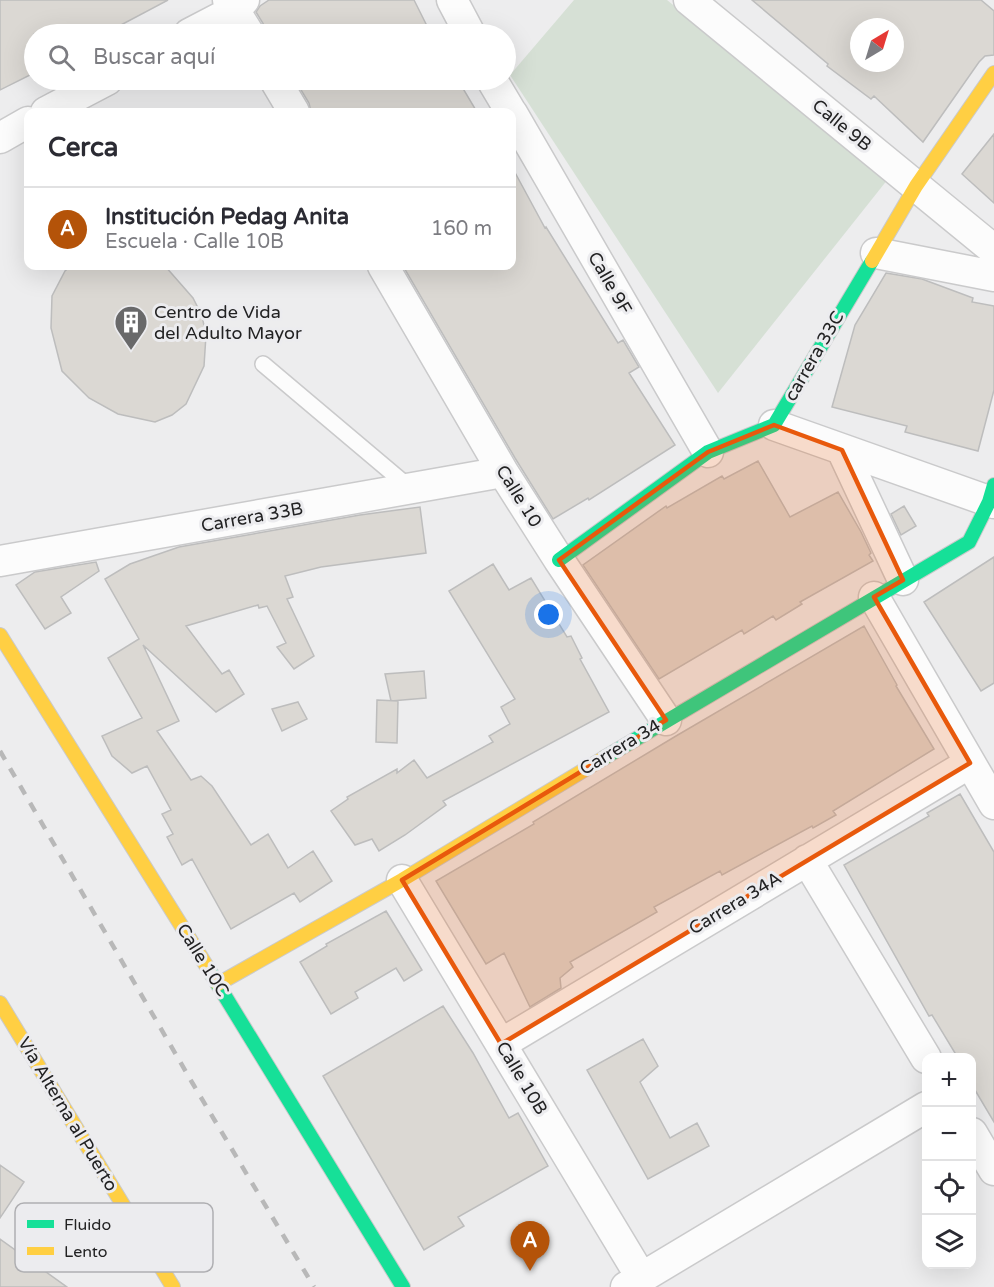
<!DOCTYPE html>
<html lang="es">
<meta charset="utf-8">
<style>
:root{--surface:#fff;--page:#f2f2f3;--text:#2b2b33;--muted:#7c7c81;--line:#e1e1e2;--accent:#b45309}
body{margin:0;font-family:"Varela Round",sans-serif;background:var(--page);color:var(--text)}
.controls{position:absolute;right:18px;bottom:18px;display:grid;overflow:hidden;border-radius:12px;box-shadow:0 6px 24px #0002}
.controls button{width:54px;height:54px;display:grid;place-items:center;padding:0;border:0;border-bottom:2px solid var(--line);background:var(--surface);color:var(--text);font:30px sans-serif}
.compass{position:absolute;left:850px;top:18px;width:54px;height:54px;border-radius:50%;background:var(--surface);box-shadow:0 6px 24px #0002;rotate:38deg}
.you{position:absolute;left:549px;top:615px;width:21px;height:21px;margin:-15px;border:4px solid #fff;border-radius:50%;background:#1a73e8;box-shadow:0 0 0 9px #1a73e833}
.badge{display:grid;place-items:center;width:39px;height:39px;border-radius:50%;background:var(--accent);color:#fff;font-size:20px;font-weight:700}
.pin{position:absolute;translate:-50% -50px;filter:drop-shadow(0 2px 3px #0008)}
.pin::after{content:'';position:absolute;top:32px;width:21px;height:18px;background:inherit;clip-path:polygon(0 0,100% 0,50% 100%)}
.list{margin:0;padding:0;list-style:none}
h2{display:flex;justify-content:space-between;align-items:center;height:78px;margin:0;padding:0 24px;font-size:26px}
h2 small{font-size:20px;font-weight:400;color:var(--muted)}
.list li{display:grid;grid-template-columns:39px 1fr auto;gap:18px;align-items:center;box-sizing:border-box;height:84px;padding:0 24px;border-top:2px solid var(--line)}
.list b{display:block;font-size:22px;white-space:nowrap}
.list p{margin:0;font-size:20px;white-space:nowrap;color:var(--muted)}
.list em{font-size:20px;font-style:normal;color:var(--muted)}
.icon{flex:none;width:33px;height:33px;fill:none;stroke:currentColor;stroke-width:2;stroke-linecap:round;stroke-linejoin:round}
.map{position:relative;flex:none;width:994px;height:1287px;overflow:hidden}
.search{position:absolute;background:var(--surface);box-shadow:0 6px 24px #0002;left:24px;top:24px;width:492px;height:66px;display:flex;align-items:center;gap:15px;box-sizing:border-box;padding:0 21px;border-radius:33px;color:var(--muted);font-size:22px}
.panel{position:absolute;background:var(--surface);box-shadow:0 6px 24px #0002;left:24px;top:108px;width:492px;height:162px;border-radius:12px}
.map>svg:first-child{display:block}
.green{fill:#d6e0d5}
.building{fill:#dbd8d3;stroke:#bdbdbd;stroke-width:1.5;fill-rule:evenodd}
.lines{fill:none;stroke-linecap:round;stroke-linejoin:round}
.lane-casing{stroke:#cacacb;stroke-width:18}
.street-casing{stroke:#cacacb;stroke-width:33}
.fast-casing{stroke:#cacacb;stroke-width:16}
.slow-casing{stroke:#cacacb;stroke-width:16}
.lane{stroke:#fcfcfc;stroke-width:15}
.street{stroke:#fcfcfc;stroke-width:30}
.fast{stroke:#16e098;stroke-width:14}
.slow{stroke:#ffcf43;stroke-width:14}
.rail{stroke:#b8b8b8;stroke-width:4.5;stroke-dasharray:10 10;stroke-linecap:butt}
.marked{fill:#e8590c;fill-opacity:0.2;stroke:#e8590c;stroke-width:4.5;stroke-linejoin:round}
.labels{text-anchor:middle;dominant-baseline:central;stroke-width:6;stroke-linejoin:round;paint-order:stroke}
.street-label{font-size:18px;fill:#222223;stroke:#ececef}
.poi-label{font-size:18px;fill:#222223;stroke:#ececef;text-anchor:start}
.key{fill:#ececef;stroke:#afafb2;stroke-width:1.5}
.key-label{font-size:16px;fill:#222223}
</style>
<div class="map">
<svg width="994" height="1287" viewBox="0 0 994 1287">
<rect width="100%" height="100%" fill="#ededee"/>
<path class="green" d="M574,0H667L888,179L718,393L510,75Z"/>
<path class="building" d="M0,0H168L104,34H34V73L0,90Z
M269,0H414L431,34H266L264,25L256,12L260,6Z
M752,0H981L994,11V55L985,56L979,62L923,142L874,96L871,99L827,66L828,64ZM859,27H895V63H859Z
M295,80H458L477,112H311L309,103Z
M994,134V203L962,174Z
M512,167L545,228L546,227L618,343L623,340L639,367L629,373L675,445L589,500L588,498L553,519L515,458L403,266H512Z
M71,266H165L193,298L202,316L206,335L204,366L186,404L172,415L155,422L118,414L89,398L62,371L51,328L52,296L65,271Z
M886,273L922,279L973,298L972,302L994,306V390L978,451L905,432L907,426L832,407L855,325Z
M758,461L790,517L838,492L861,532L871,553L869,555L873,561L800,602L802,604L776,620L773,616L744,634L742,630L659,679L583,565L666,506L667,508L722,476L724,479Z
M904,506L916,526L901,535L891,514Z
M420,507L426,553L321,567L285,576L293,597L287,599L314,656L294,669L277,647L286,643L267,606L259,608L258,605L186,626L222,674L229,670L244,694L216,712L143,645L179,721L157,731L191,780L201,776L212,786L251,845L268,834L288,868L313,851L332,881L300,902L294,893L231,929L192,859L182,865L167,837L173,834L162,814L171,810L147,766L132,773L112,756L102,736L142,718L108,658L139,639L105,579L130,564L179,547L360,515Z
M994,557V683L981,691L924,602Z
M96,562L99,571L61,597L71,613L45,629L16,585L35,572Z
M493,564L509,590L531,578L567,637L571,636L582,658L580,659L609,712L443,801L446,805L405,835L379,851L372,839L355,845L331,811L348,799L347,797L397,769V773L414,760L427,778L493,742L489,736L510,724L501,707L515,699L449,591Z
M864,626L897,685L896,686L934,749L833,811L836,815L813,828L812,826L722,875L720,871L654,907L657,912L570,962L573,967L560,978L561,988L530,1007L504,953L486,964L436,881L534,824L533,822L676,736Z
M424,671L426,698L391,701L385,674Z
M377,700L398,701L397,743L376,742Z
M298,702L307,719L282,731L272,709Z
M960,794L994,852V1122L972,1085V1058H958L932,1015L929,1016L844,865L929,816L927,813Z
M386,911L422,970L404,981L396,968L355,992L358,998L331,1014L300,962L327,946L326,944Z
M443,1006L473,1053L509,1118L518,1113L548,1166L458,1217L464,1226L424,1250L323,1076Z
M643,1039L658,1066L640,1082L670,1138L697,1123L709,1146L648,1179L587,1070Z
M0,1165L24,1182L0,1218Z
M0,1239L67,1287H0Z"/>
<g class="lines">
<defs>
<path id="lane" d="M263,364L410,488"/>
<path id="street" d="M228,0L249,34
M452,0L470,34
M689,0L994,250
M189,34L235,10L244,0
M275,80L294,112
M492,80L511,112
M46,112L107,80
M512,113L708,452
M0,138L28,122
M876,253L994,276
M383,266L503,472L559,560L666,720
M774,425L994,503
M842,450L903,580
M0,561L503,472
M874,597L994,804
M807,860L926,1058
M402,880L641,1277
M501,1044L970,763
M972,1133L994,1170
M626,1287L926,1107"/>
<path id="fast" d="M559,560L708,452L774,425L872,261
M604,758L969,542L989,502L994,485
M209,970L403,1287"/>
<path id="slow" d="M872,261L916,186L994,73
M0,635L209,970
M218,984L402,880L604,758
M0,1003L173,1287"/>
</defs>
<use href="#lane" class="lane-casing"/>
<use href="#street" class="street-casing"/>
<use href="#fast" class="fast-casing"/>
<use href="#slow" class="slow-casing"/>
<use href="#lane" class="lane"/>
<use href="#street" class="street"/>
<use href="#fast" class="fast"/>
<use href="#slow" class="slow"/>
<path class="rail" d="M0,751L193,1084L314,1287"/>
</g>
<path class="marked" d="M774,425L842,450L903,580L874,597L970,763L501,1044L402,880L666,720L559,560L708,452Z"/>
<defs>
<symbol id="building-pin" viewBox="-11 -11 22 30"><path d="M0 17L-7.5 6A9.5 9.5 0 1 1 7.5 6Z" fill="#69696a" stroke="#ececef"/><path d="M-4-6H4V6H1V3H-1V6H-4ZM-2.5-4.3h1.7v1.8h-1.7ZM.8-4.3h1.7v1.8H.8ZM-2.5-1h1.7V.8h-1.7ZM.8-1h1.7V.8H.8Z" fill="#fff"/></symbol>
</defs>
<g fill-rule="evenodd">
<use href="#building-pin" x="112" y="303" width="38" height="52"/>
</g>
<g class="labels">
<g class="street-label">
<text transform="translate(842 125) rotate(39)">Calle 9B</text>
<text transform="translate(610 283) rotate(60)">Calle 9F</text>
<text transform="translate(814 356) rotate(-60)">carrera 33C</text>
<text transform="translate(519 496) rotate(58)">Calle 10</text>
<text transform="translate(252 517) rotate(-10)">Carrera 33B</text>
<text transform="translate(620 747) rotate(-31)">Carrera 34</text>
<text transform="translate(735 903) rotate(-31)">Carrera 34A</text>
<text transform="translate(203 960) rotate(58)">Calle 10C</text>
<text transform="translate(522 1078) rotate(59)">Calle 10B</text>
<text transform="translate(68 1114) rotate(59)">Vía Alterna al Puerto</text>
</g>
<g class="poi-label">
<text x="154" y="312">Centro de Vida<tspan x="154" dy="21">del Adulto Mayor</tspan></text>
</g>
</g>
<rect x="15" y="1203" width="198" height="69" rx="9" class="key"/>
<rect x="27" y="1220" width="27" height="8" fill="#16e098"/>
<rect x="27" y="1247" width="27" height="8" fill="#ffcf43"/>
<g class="key-label">
<text x="64" y="1230">Fluido</text>
<text x="64" y="1257">Lento</text>
</g>
</svg>
<div class="controls">
<button>+</button>
<button>−</button>
<button><svg class="icon" aria-label="locate" viewBox="0 0 24 24"><circle cx="12" cy="12" r="6"/><path d="M12 2v4M12 18v4M2 12h4M18 12h4"/></svg></button>
<button><svg class="icon" aria-label="layers" viewBox="0 0 24 24"><path d="M12 4l9 5-9 5-9-5zM3 14l9 5 9-5"/></svg></button>
</div>
<svg class="compass" viewBox="-18 -18 36 36"><path d="M0-13l5 13h-10z" fill="#e53935"/><path d="M0 13l5-13h-10z" fill="#7c7c81"/></svg>
<div class="you"></div>
<div class="pin badge" style="left:530px;top:1271px">A</div>
<div class="search"><svg class="icon" aria-label="search" viewBox="0 0 24 24"><circle cx="10" cy="10" r="6"/><path d="M15 15l6 6"/></svg>Buscar aquí</div>
<section class="panel">
<h2>Cerca<small></small></h2>
<ul class="list">
<li><span class="badge">A</span><div><b>Institución Pedag Anita</b><p>Escuela · Calle 10B</p></div><em>160 m</em></li>
</ul>
</section>
</div>
